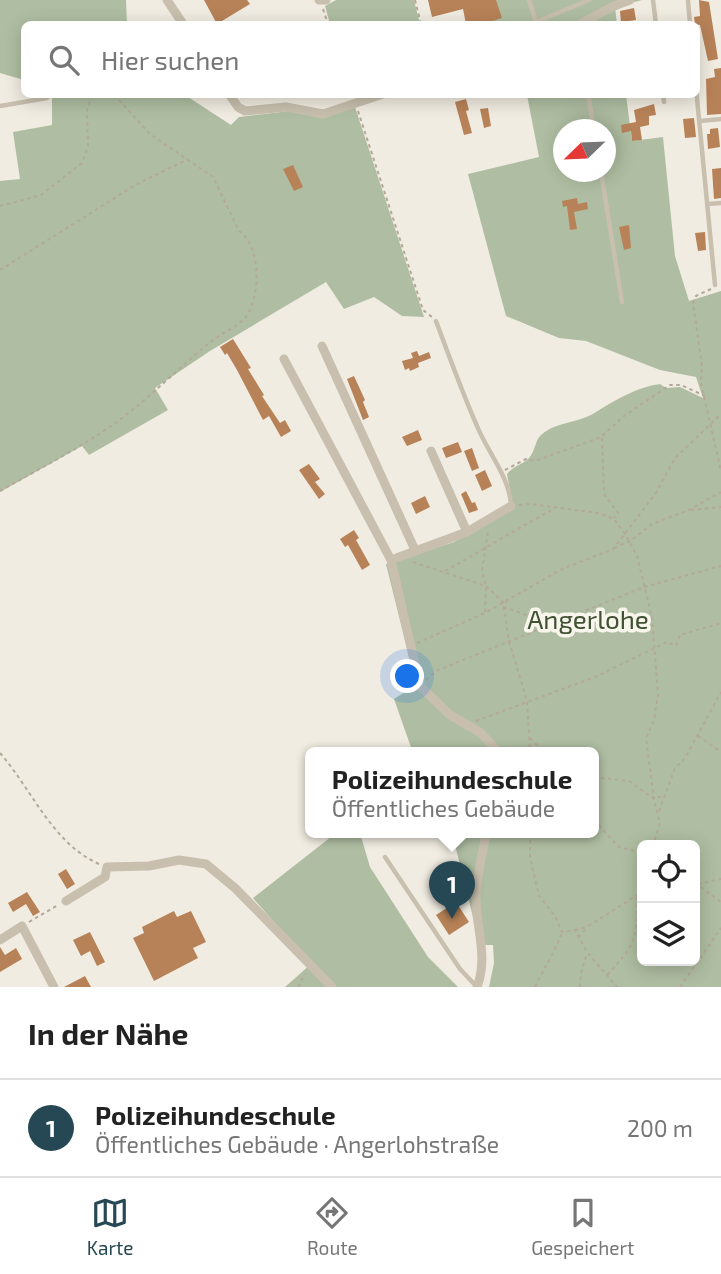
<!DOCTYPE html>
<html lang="de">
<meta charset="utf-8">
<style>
:root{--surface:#fff;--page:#f6f6f6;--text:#222;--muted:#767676;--line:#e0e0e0;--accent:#264854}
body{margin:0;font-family:"Exo 2",sans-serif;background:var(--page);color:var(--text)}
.controls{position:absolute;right:21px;bottom:21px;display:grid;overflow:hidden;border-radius:10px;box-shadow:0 4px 18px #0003}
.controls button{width:63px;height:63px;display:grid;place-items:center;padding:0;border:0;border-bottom:2px solid var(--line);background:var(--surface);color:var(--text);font:35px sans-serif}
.compass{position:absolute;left:553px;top:119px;width:63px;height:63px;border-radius:50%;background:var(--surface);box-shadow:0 4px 18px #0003;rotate:247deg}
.you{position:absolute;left:408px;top:677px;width:24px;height:24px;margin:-18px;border:5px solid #fff;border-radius:50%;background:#1a73e8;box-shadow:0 0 0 10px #1a73e833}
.badge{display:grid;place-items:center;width:46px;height:46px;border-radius:50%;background:var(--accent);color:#fff;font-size:23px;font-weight:700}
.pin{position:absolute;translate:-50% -58px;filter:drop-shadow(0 2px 4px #0008)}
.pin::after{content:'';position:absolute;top:37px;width:24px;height:21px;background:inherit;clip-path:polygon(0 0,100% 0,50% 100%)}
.popup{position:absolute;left:305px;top:747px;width:294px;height:91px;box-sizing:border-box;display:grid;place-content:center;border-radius:10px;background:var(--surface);filter:drop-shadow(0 2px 5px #0005);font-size:23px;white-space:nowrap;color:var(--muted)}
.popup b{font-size:26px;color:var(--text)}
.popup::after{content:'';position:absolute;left:50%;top:100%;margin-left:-14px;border:14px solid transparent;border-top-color:var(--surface)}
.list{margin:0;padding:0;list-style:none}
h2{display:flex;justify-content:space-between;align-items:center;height:91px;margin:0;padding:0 28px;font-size:30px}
h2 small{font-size:23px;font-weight:400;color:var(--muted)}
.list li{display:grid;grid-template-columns:46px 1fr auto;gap:21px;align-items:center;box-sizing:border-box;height:98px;padding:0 28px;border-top:2px solid var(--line)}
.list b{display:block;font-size:26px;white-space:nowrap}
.list p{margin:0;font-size:23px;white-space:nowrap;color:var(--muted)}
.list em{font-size:23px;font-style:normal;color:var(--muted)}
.icon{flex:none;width:38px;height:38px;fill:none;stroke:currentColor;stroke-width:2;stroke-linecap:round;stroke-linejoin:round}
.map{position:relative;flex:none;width:721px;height:987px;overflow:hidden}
.search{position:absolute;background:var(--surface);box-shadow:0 4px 18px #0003;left:21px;right:21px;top:21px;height:77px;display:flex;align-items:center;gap:18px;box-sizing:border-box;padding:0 24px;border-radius:10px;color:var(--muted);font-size:26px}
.sheet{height:189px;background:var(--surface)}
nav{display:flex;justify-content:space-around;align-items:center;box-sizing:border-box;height:98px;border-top:2px solid var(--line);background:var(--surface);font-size:19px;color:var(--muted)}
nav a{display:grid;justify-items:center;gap:4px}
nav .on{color:var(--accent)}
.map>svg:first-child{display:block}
.green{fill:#afbea2;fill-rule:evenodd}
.building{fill:#b88258}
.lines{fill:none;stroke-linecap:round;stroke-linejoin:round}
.path{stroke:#b3a998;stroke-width:2;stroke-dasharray:3.5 3.5;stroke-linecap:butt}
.lane{stroke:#c8bfae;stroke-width:4.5}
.street{stroke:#c8bfae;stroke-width:9}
.labels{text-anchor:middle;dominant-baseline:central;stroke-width:7;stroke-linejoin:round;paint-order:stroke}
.park-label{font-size:26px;fill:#405232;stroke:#f8f5ed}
</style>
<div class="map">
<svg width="721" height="987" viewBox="0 0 721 987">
<rect width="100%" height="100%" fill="#f1ece1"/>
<path class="green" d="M0,0H126L127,24H24V80L0,73Z
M336,0H414L420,24H330L325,6Z
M485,0H642L615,7L617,24H490Z
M52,95H185L231,125L239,117L290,111L324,118L355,107L424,317L402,316L374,297L344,309L326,282L210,351L155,388L168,410L89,455L82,446L0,492V181L20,179L13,132L52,125Z
M527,95H626L632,141L663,137L675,256L689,301L721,291V987H489L494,963L493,945H485L475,925L452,833H594V753H413L394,699L416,685L386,564L454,542L513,507L507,474C513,466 522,465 529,458C535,452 535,440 541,435C557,421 580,423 596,412C615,400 637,387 660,384L666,388L680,387L703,398L696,377L660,370L586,341L559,338L506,316L468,174L539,157ZM564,130H606V172H564ZM642,845H695V961H642Z
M336,833H360L370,867L428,957L458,987H285L311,964L253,898Z"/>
<path class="building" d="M204,0H247L250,4L217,24Z
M428,0H496L502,18L489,22L490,24H466L463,9L432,17Z
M699,0L709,2L718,59L708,61L700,25L695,24L694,17L700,16Z
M634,8L636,20L621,22L620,11Z
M721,68V114L707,115L706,79L715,77L714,69Z
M466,99L469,110L466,111L472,133L464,135L455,102Z
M654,104L656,115L649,116V125L640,127L642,140L632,141L631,131L622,133L621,125L636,122L634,110Z
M488,108L491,126L484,128L480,109Z
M694,118L696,137L685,138L683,119Z
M718,128L720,147L708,149L707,134H710V129Z
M293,165L303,187L294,191L283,169Z
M721,168V198L714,199L712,169Z
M577,198L578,204L587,202L588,209L574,212L577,229L570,230L567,206L563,207L562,201Z
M629,225L631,248L624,250L619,227Z
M705,232L706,250L698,251L695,233Z
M233,339L251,368L248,369L264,395L262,396L280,423L285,420L291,431L281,437L269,416L263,420L237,370L227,353L225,355L220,347Z
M417,351L419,356L429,352L431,358L418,363L419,367L410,371L409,368L405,370L402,361L413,358L411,353Z
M354,376L365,400L363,402L369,417L363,420L347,379Z
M418,430L422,440L407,446L402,437Z
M458,442L462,452L446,458L442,448Z
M472,448L479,468L472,471L464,451Z
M309,464L320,479L315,482L325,494L319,499L299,470Z
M485,470L492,486L482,491L475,475Z
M466,491L472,503L475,502L478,510L469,513L461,494Z
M425,496L430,507L416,514L411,503Z
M354,530L359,538L356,540L370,565L362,570L348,545L345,547L340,539Z
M66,869L75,884L67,889L58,874Z
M27,892L40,912L33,916L26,904L13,912L8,903Z
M456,902L469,922L449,935L436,915Z
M174,911L177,917L191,911L206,942L193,948L198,958L154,981L133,938L144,933L142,927Z
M90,932L105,962L97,966L90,951L81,956L73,940Z
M0,947L5,955L16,948L22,959L0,972Z
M85,976L91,987H64Z"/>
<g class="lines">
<path class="path" d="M415,0L421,24
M323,9L328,24
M358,111L423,310L432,317
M0,206L41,195L82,163L88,146L87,110L92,96L98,94
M0,270L137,184L188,159
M711,289L696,296L693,303L702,366L701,383L721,471
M602,438L604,494L618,513L614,518
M505,470L526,459L535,461L601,437L624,416L670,385H681L705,396
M0,491C37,470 76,450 111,426C147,401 179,367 213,340C223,332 235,328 244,319C261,300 262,246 239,231L213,177L150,134L119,100L109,94
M519,505L530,504L598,513L614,519L625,534L637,556L652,617L658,695L654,720L646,738L654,799L660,823L653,845
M691,510L721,507
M614,548L630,541L652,524L689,510L721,492
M413,562L486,586L503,602L509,641L527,701L530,753
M445,571L553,509
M507,600L504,607L551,624
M485,612L486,586L482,572L488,531
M417,643L485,613L560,570L613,549L656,493L675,458L721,414
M426,680L436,671L644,587L721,566
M476,721L595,677L667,642L676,646L680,635L721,623
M698,736L721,752
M530,738L545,753
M0,753C33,791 52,843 99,864
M594,777L629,781L654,799L663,796
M659,811L675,768L685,758L721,692
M594,820L619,847L642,853
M530,833V857L539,896L555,916L562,932L575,930L587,952L617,987
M695,883L721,902
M698,884L721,879
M29,922L58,905
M575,930L587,927L637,895
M578,937L587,928
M607,975C637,944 637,937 637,894L642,889
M298,987L305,974
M535,987C544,968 555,952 562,933
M580,987L581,973L587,953
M680,987L721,928"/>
<path class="lane" d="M529,0L536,22
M653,0L656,24
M688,0L690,24
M536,22L589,0
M696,88L715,285
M588,94L594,130
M663,94L664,102
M0,106L47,98
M700,121L721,119
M601,172L622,302
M708,204L721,203
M436,321C449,356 462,392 477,426C488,453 509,476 511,505
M385,857L460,969L477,987"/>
<path class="street" d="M167,0L183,24
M319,0H326
M580,24L614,6L630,0
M229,94L238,107L245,111L286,107L323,114L383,94
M322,346L415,550
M284,359L391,560L420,686L450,715L481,733L499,753
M431,451L467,532
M391,560L467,532L511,506
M66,901L105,877L107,867L149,866L179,860L206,864L235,888L332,987
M0,940L22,926L54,987
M477,987C489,955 475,927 476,894C477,874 483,853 486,833"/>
</g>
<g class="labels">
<g class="park-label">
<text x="588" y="618">Angerlohe</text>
</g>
</g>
</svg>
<div class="controls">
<button><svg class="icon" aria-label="locate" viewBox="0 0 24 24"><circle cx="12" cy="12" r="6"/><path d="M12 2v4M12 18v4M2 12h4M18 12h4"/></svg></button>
<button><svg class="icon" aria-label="layers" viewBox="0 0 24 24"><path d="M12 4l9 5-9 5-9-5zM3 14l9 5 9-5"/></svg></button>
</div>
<svg class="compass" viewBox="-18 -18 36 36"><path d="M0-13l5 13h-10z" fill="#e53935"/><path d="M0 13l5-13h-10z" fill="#767676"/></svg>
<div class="you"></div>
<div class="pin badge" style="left:452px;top:919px">1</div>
<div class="popup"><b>Polizeihundeschule</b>Öffentliches Gebäude</div>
<div class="search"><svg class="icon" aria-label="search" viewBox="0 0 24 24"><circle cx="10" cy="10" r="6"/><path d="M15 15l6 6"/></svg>Hier suchen</div>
</div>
<section class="sheet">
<h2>In der Nähe<small></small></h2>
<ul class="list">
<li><span class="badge">1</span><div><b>Polizeihundeschule</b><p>Öffentliches Gebäude · Angerlohstraße</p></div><em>200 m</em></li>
</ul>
</section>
<nav>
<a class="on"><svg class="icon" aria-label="map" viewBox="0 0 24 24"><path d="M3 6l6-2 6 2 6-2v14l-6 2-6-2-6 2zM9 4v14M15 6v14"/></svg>Karte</a>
<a><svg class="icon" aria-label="directions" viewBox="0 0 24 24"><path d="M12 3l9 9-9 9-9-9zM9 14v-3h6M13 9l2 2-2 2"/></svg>Route</a>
<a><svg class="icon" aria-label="saved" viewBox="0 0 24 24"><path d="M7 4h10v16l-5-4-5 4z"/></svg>Gespeichert</a>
</nav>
